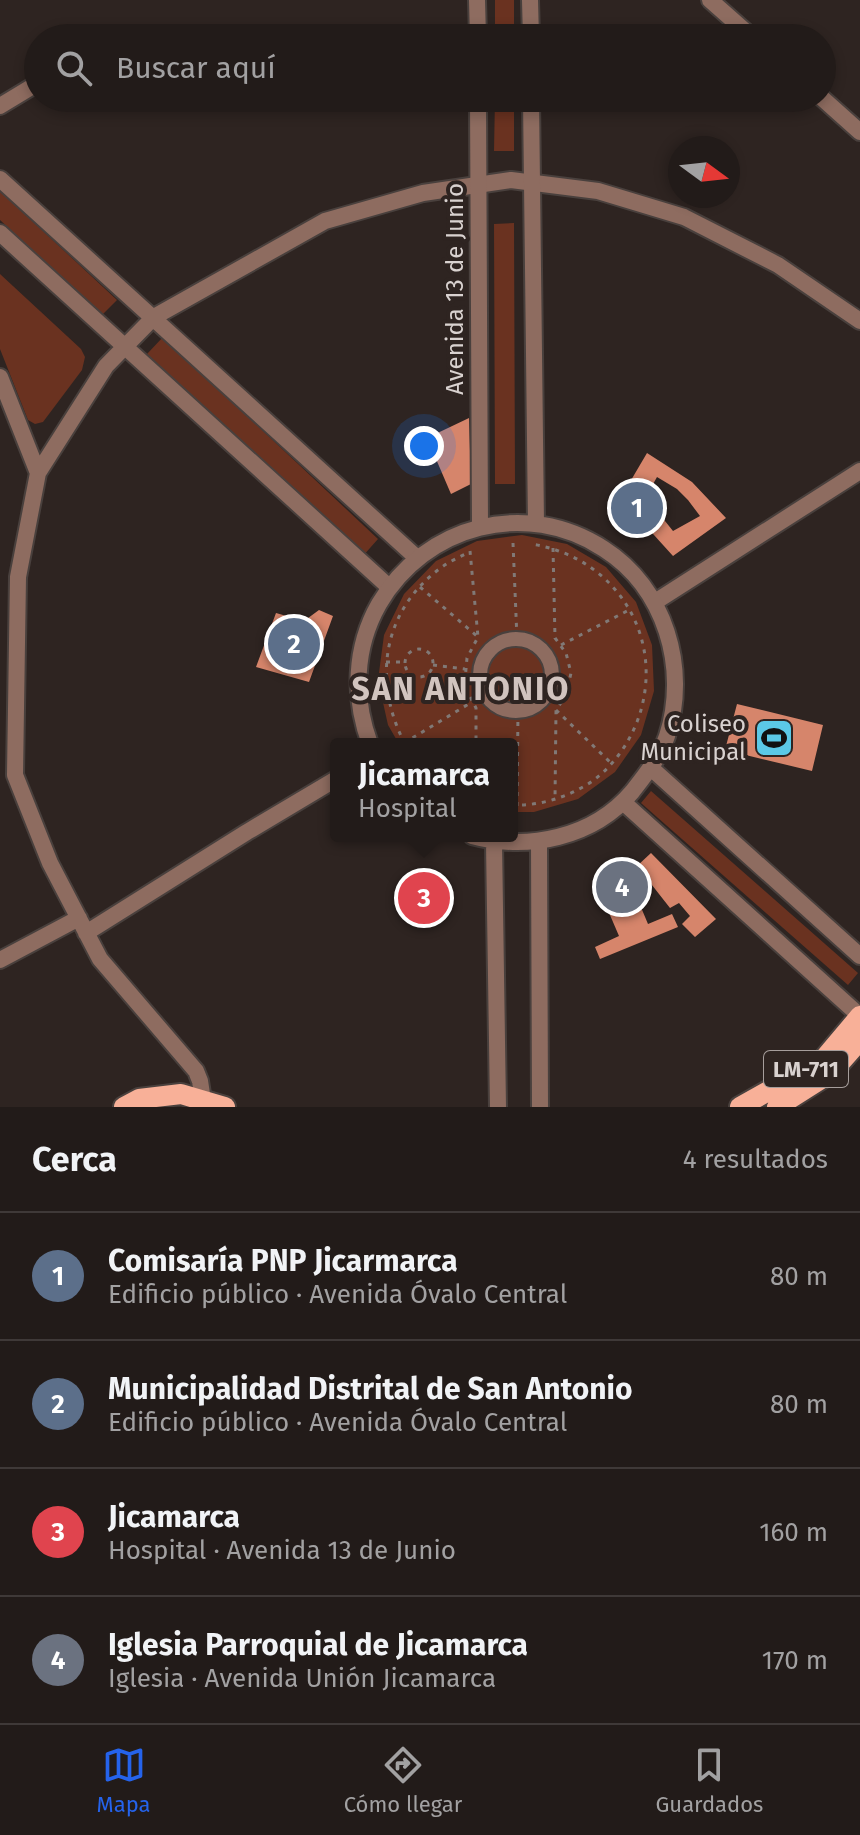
<!DOCTYPE html>
<html lang="es">
<meta charset="utf-8">
<style>
:root{--surface:#221b19;--page:#2e2826;--text:#f1f3f6;--muted:#a2a1a2;--line:#3f3938;--accent:#2563eb}
body{margin:0;font-family:"Fira Sans",sans-serif;background:var(--page);color:var(--text)}
.compass{position:absolute;left:668px;top:136px;width:72px;height:72px;border-radius:50%;background:var(--surface);box-shadow:0 4px 12px #0003;rotate:105deg}
.you{position:absolute;left:424px;top:446px;width:28px;height:28px;margin:-20px;border:6px solid #fff;border-radius:50%;background:#1a73e8;box-shadow:0 0 0 12px #1a73e833}
.badge{display:grid;place-items:center;width:52px;height:52px;border-radius:50%;background:var(--accent);color:#fff;font-size:26px;font-weight:700}
.pin{position:absolute;translate:-50% -50%;border:4px solid #fff;box-shadow:0 2px 8px #0006}
.popup{position:absolute;left:330px;top:738px;width:188px;height:104px;box-sizing:border-box;display:grid;place-content:center;border-radius:8px;background:var(--surface);filter:drop-shadow(0 2px 6px #0005);font-size:26px;white-space:nowrap;color:var(--muted)}
.popup b{font-size:30px;color:var(--text)}
.popup::after{content:'';position:absolute;left:50%;top:100%;margin-left:-16px;border:16px solid transparent;border-top-color:var(--surface)}
.list{margin:0;padding:0;list-style:none}
h2{display:flex;justify-content:space-between;align-items:center;height:104px;margin:0;padding:0 32px;font-size:34px}
h2 small{font-size:26px;font-weight:400;color:var(--muted)}
.list li{display:grid;grid-template-columns:52px 1fr auto;gap:24px;align-items:center;box-sizing:border-box;height:128px;padding:0 32px;border-top:2px solid var(--line)}
.list b{display:block;font-size:30px;white-space:nowrap}
.list p{margin:0;font-size:26px;white-space:nowrap;color:var(--muted)}
.list em{font-size:26px;font-style:normal;color:var(--muted)}
.icon{flex:none;width:44px;height:44px;fill:none;stroke:currentColor;stroke-width:2;stroke-linecap:round;stroke-linejoin:round}
.map{position:relative;flex:none;width:860px;height:1107px;overflow:hidden}
.search{position:absolute;background:var(--surface);box-shadow:0 4px 12px #0003;left:24px;right:24px;top:24px;height:88px;display:flex;align-items:center;gap:20px;box-sizing:border-box;padding:0 28px;border-radius:44px;color:var(--muted);font-size:30px}
.sheet{height:616px;background:var(--surface)}
nav{display:flex;justify-content:space-around;align-items:center;box-sizing:border-box;height:112px;border-top:2px solid var(--line);background:var(--surface);font-size:22px;color:var(--muted)}
nav a{display:grid;justify-items:center;gap:4px}
nav .on{color:var(--accent)}
.map>svg:first-child{display:block}
.green{fill:#6a3220}
.building{fill:#d6856b;fill-rule:evenodd}
.lines{fill:none;stroke-linecap:round;stroke-linejoin:round}
.pedestrian-casing{stroke:#49403d;stroke-width:18}
.minor-casing{stroke:#49403d;stroke-width:20}
.tertiary-casing{stroke:#49403d;stroke-width:20}
.primary-casing{stroke:#49403d;stroke-width:24}
.path{stroke:#817976;stroke-width:3;stroke-dasharray:4 6;stroke-linecap:butt}
.pedestrian{stroke:#8e6c60;stroke-width:14}
.minor{stroke:#8e6c60;stroke-width:16}
.tertiary{stroke:#8e6c60;stroke-width:16}
.primary{stroke:#f8b098;stroke-width:20}
.labels{text-anchor:middle;dominant-baseline:central;stroke-width:8;stroke-linejoin:round;paint-order:stroke}
.shield{fill:#2e2421;stroke:#a69e9c;stroke-width:2}
.shield-label{font-size:22px;font-weight:bold;fill:#d9d2d0}
.street-label{font-size:24px;fill:#d9d2d0;stroke:#2e2421}
.poi-label{font-size:24px;fill:#d9d2d0;stroke:#2e2421;text-anchor:end}
.district-label{font-size:32px;font-weight:bold;letter-spacing:2px;fill:#d1c4bf;stroke:#2e2421}
</style>
<div class="map">
<svg width="860" height="1107" viewBox="0 0 860 1107">
<rect width="100%" height="100%" fill="#2e2421"/>
<path class="green" d="M495,0H514V38H495Z
M495,98H514V151H494Z
M0,191L117,300L102,315L0,220Z
M514,223L515,484H495L494,224Z
M0,274L81,349L85,357L82,370L43,422L35,424L28,420L0,349Z
M163,337L378,539L362,557L147,354Z
M522,535L567,544L606,567L636,602L652,645L654,691L641,735L615,772L578,799L534,812H512V744H399L388,725L378,680L384,635L404,594L436,561L477,541Z
M651,791L858,973L848,985L641,803Z"/>
<path class="building" d="M469,418L471,484L451,494L427,438Z
M647,453L692,482L726,518L673,556L644,524L617,504ZM657,477L677,489L688,500L700,516L673,531L657,511L643,502Z
M319,610L333,616L309,682L256,667L276,613L304,621Z
M737,704L823,725L812,771L725,750Z
M651,853L716,919L695,937L682,924L690,916L679,903L670,908L637,866Z
M627,874L648,924L672,914L678,927L600,959L595,947L619,936L598,887Z"/>
<g class="lines">
<defs>
<path id="pedestrian" d="M480 675a36 36 0 1 1 72 0a36 36 0 1 1-72 0Z"/>
<path id="minor" d="M710,0L753,38
M415,38L478,35
M822,98L860,132
M0,106L38,83
M0,179L417,558
M0,233L389,587
M0,377L38,473
M655,602L860,471
M86,933L247,832L336,779
M0,960L79,918
M204,1107L200,1081L196,1071L100,959L50,863L15,775L18,577L38,473L106,366L154,317L325,221L423,193L511,180L598,191L684,217L778,265L860,321"/>
<path id="tertiary" d="M477,0L478,38
M530,0L531,38
M478,98L480,527
M531,98L536,524
M370,744C353,698 354,648 379,604C425,525 526,498 604,549C665,588 689,668 667,736C660,757 646,774 632,792C593,838 528,851 472,836
M651,768L860,956
M623,802L860,1016
M494,842L498,1107
M539,842L540,1107"/>
<path id="primary" d="M124,1107L139,1099L181,1094L225,1107
M740,1107L823,1060L860,1016
M777,1107L832,1072L860,1040"/>
</defs>
<use href="#pedestrian" class="pedestrian-casing"/>
<use href="#minor" class="minor-casing"/>
<use href="#tertiary" class="tertiary-casing"/>
<use href="#primary" class="primary-casing"/>
<path class="path" d="M513,543L517,639
M553,548L555,638L566,653L571,673L566,695L556,710L555,799
M470,551L478,637L467,658L465,680L468,693L476,708V744
M420,587L478,637
M561,645L629,610
M405 663a14 14 0 1 1 28 0a14 14 0 1 1-28 0Z
M386,662H405
M433,665L465,669
M556,710L611,763
M404,743L472,702
M405,744C372,681 382,610 442,567C450,561 460,557 469,552
M512,805C539,806 565,798 588,784C610,770 627,747 637,722C668,640 617,557 531,544
M517,806L518,711"/>
<use href="#pedestrian" class="pedestrian"/>
<use href="#minor" class="minor"/>
<use href="#tertiary" class="tertiary"/>
<use href="#primary" class="primary"/>
</g>
<defs>
<symbol id="stadium-square" viewBox="-11 -11 22 22"><rect x="-9" y="-9" width="18" height="18" rx="4" fill="#5bc8e6" stroke="#2e2421"/><path d="M0-5a6.5 5 0 1 0 0 10a6.5 5 0 1 0 0-10ZM-3.5-1.8h7v3.6h-7Z" fill="#111"/></symbol>
</defs>
<g fill-rule="evenodd">
<use href="#stadium-square" x="752" y="716" width="44" height="44"/>
</g>
<g class="labels">
<rect class="shield" x="764" y="1051" width="84" height="36" rx="6"/>
<g class="shield-label">
<text x="806" y="1069">LM-711</text>
</g>
<g class="street-label">
<text transform="translate(455 289) rotate(-90)">Avenida 13 de Junio</text>
</g>
<g class="poi-label">
<text x="746" y="724">Coliseo<tspan x="746" dy="28">Municipal</tspan></text>
</g>
<g class="district-label">
<text x="461" y="689">SAN ANTONIO</text>
</g>
</g>
</svg>
<svg class="compass" viewBox="-18 -18 36 36"><path d="M0-13l5 13h-10z" fill="#e53935"/><path d="M0 13l5-13h-10z" fill="#a2a1a2"/></svg>
<div class="you"></div>
<div class="pin badge" style="left:637px;top:508px;background:#5c6f8a">1</div>
<div class="pin badge" style="left:294px;top:644px;background:#5c6f8a">2</div>
<div class="pin badge" style="left:424px;top:898px;background:#e0444e">3</div>
<div class="popup"><b>Jicamarca</b>Hospital</div>
<div class="pin badge" style="left:622px;top:887px;background:#6b7280">4</div>
<div class="search"><svg class="icon" aria-label="search" viewBox="0 0 24 24"><circle cx="10" cy="10" r="6"/><path d="M15 15l6 6"/></svg>Buscar aquí</div>
</div>
<section class="sheet">
<h2>Cerca<small>4 resultados</small></h2>
<ul class="list">
<li><span class="badge" style="background:#5c6f8a">1</span><div><b>Comisaría PNP Jicarmarca</b><p>Edificio público · Avenida Óvalo Central</p></div><em>80 m</em></li>
<li><span class="badge" style="background:#5c6f8a">2</span><div><b>Municipalidad Distrital de San Antonio</b><p>Edificio público · Avenida Óvalo Central</p></div><em>80 m</em></li>
<li><span class="badge" style="background:#e0444e">3</span><div><b>Jicamarca</b><p>Hospital · Avenida 13 de Junio</p></div><em>160 m</em></li>
<li><span class="badge" style="background:#6b7280">4</span><div><b>Iglesia Parroquial de Jicamarca</b><p>Iglesia · Avenida Unión Jicamarca</p></div><em>170 m</em></li>
</ul>
</section>
<nav>
<a class="on"><svg class="icon" aria-label="map" viewBox="0 0 24 24"><path d="M3 6l6-2 6 2 6-2v14l-6 2-6-2-6 2zM9 4v14M15 6v14"/></svg>Mapa</a>
<a><svg class="icon" aria-label="directions" viewBox="0 0 24 24"><path d="M12 3l9 9-9 9-9-9zM9 14v-3h6M13 9l2 2-2 2"/></svg>Cómo llegar</a>
<a><svg class="icon" aria-label="saved" viewBox="0 0 24 24"><path d="M7 4h10v16l-5-4-5 4z"/></svg>Guardados</a>
</nav>
